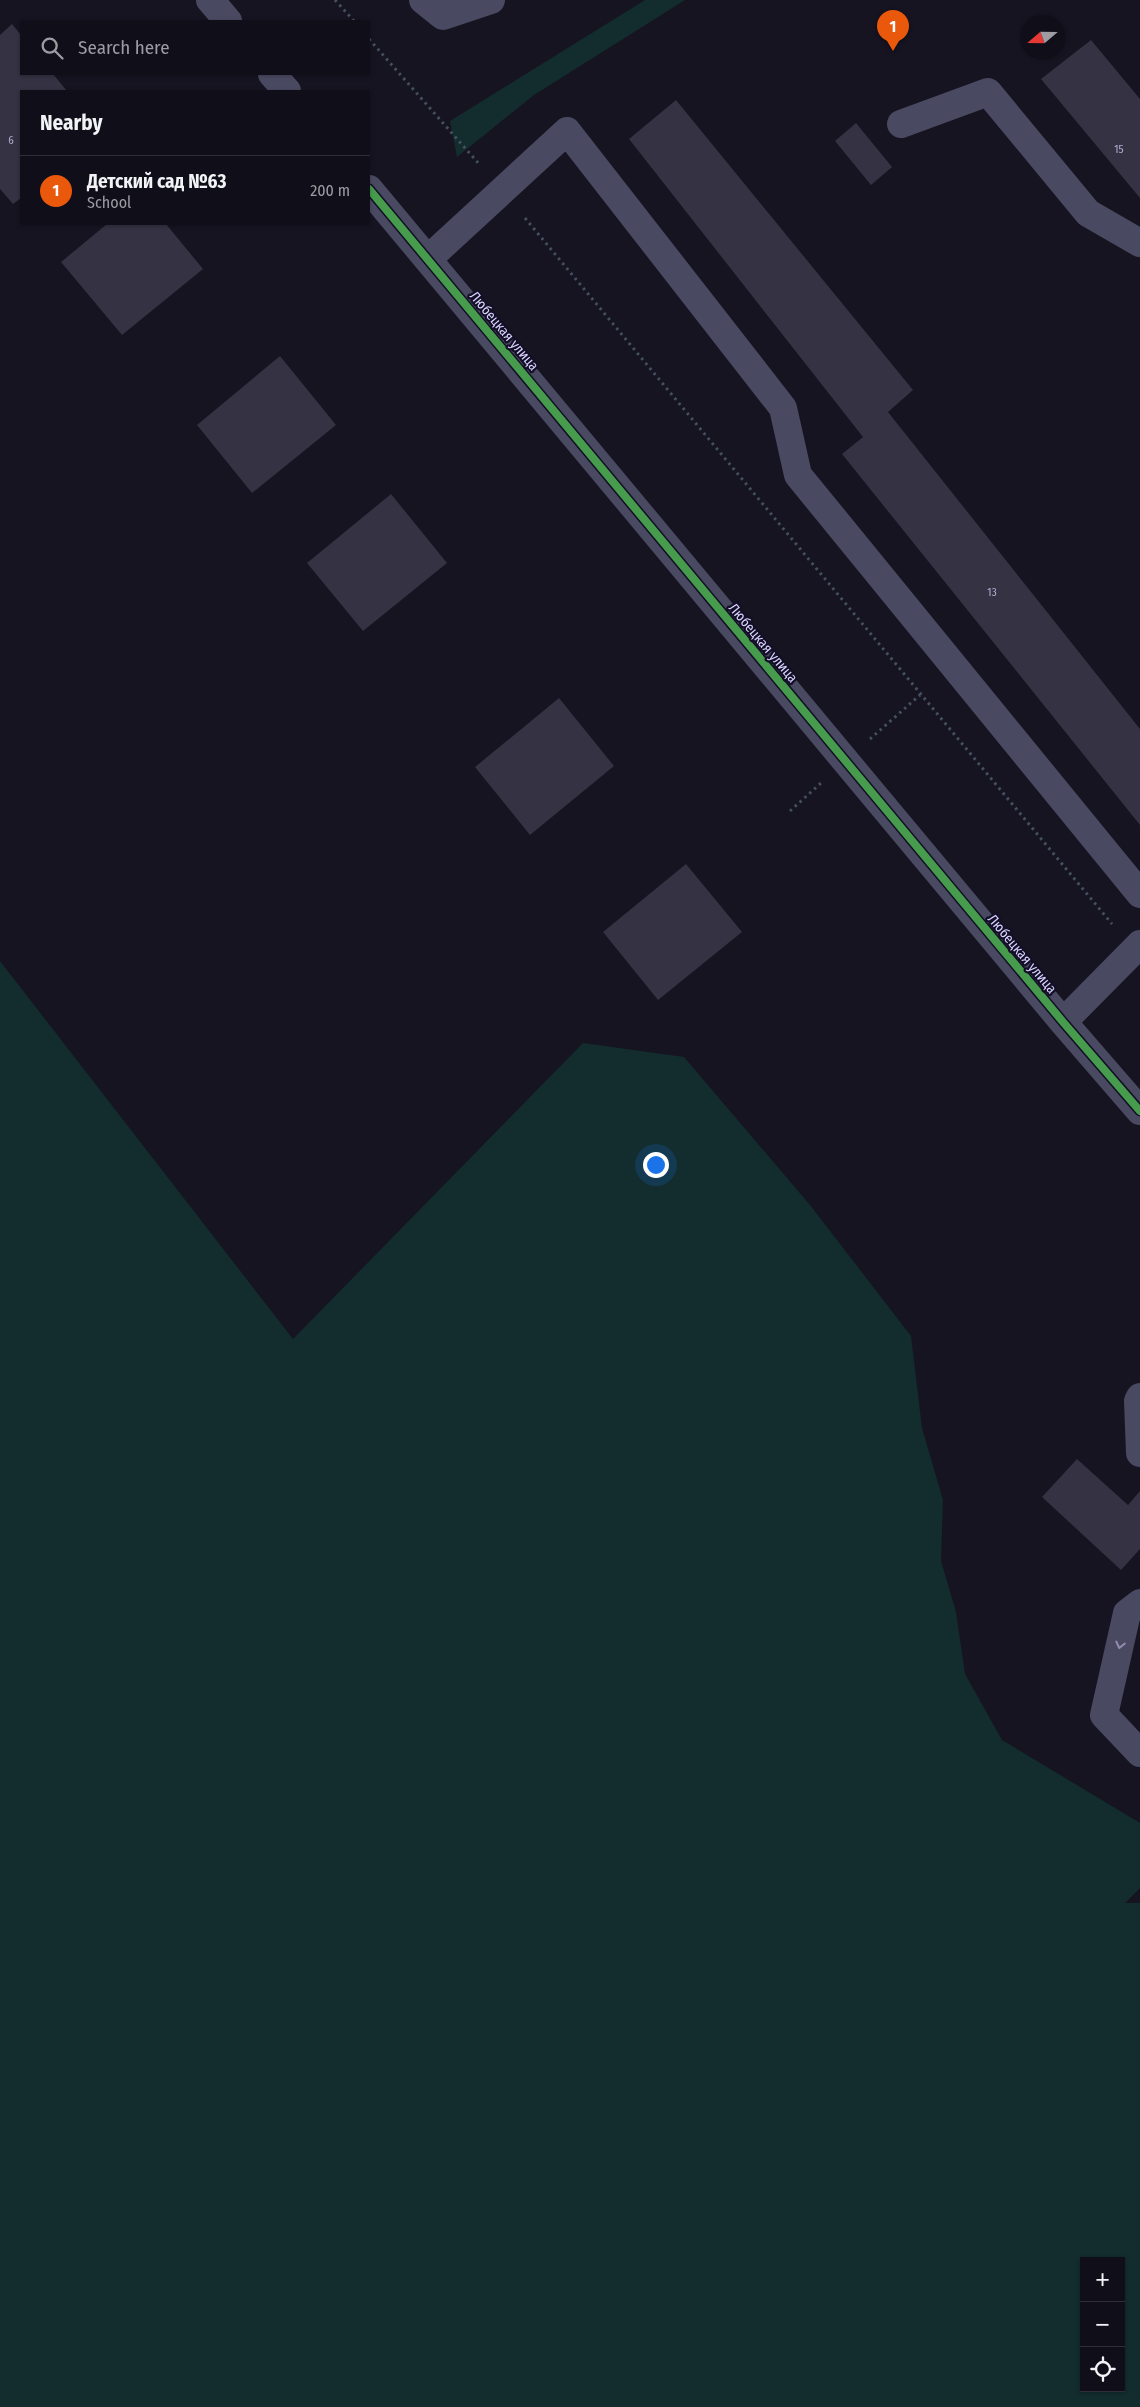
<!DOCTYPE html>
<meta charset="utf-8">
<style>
:root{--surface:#100f19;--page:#191822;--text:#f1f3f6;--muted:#9c9ca2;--line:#302f38;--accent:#ea580c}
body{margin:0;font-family:"Fira Sans Condensed",sans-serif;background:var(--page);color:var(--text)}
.controls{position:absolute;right:15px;bottom:15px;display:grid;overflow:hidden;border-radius:0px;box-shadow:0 1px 4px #0004}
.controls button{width:45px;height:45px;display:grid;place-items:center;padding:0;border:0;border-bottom:1px solid var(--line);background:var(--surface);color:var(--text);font:25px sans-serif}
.compass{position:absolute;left:1020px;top:15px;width:45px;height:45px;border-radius:50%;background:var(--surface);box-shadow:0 1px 4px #0004;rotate:250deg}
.you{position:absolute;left:655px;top:1164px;width:18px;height:18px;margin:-12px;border:4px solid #fff;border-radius:50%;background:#1a73e8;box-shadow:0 0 0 8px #1a73e833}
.badge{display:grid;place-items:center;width:32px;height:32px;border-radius:50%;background:var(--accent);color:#fff;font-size:16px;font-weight:700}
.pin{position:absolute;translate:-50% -41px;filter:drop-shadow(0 1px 2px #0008)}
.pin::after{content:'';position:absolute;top:26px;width:18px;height:15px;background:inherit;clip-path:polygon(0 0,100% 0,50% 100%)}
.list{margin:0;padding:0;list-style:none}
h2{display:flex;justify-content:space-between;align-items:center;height:65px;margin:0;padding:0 20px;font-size:21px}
h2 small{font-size:16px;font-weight:400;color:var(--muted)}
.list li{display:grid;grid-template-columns:32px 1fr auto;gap:15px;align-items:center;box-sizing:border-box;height:70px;padding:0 20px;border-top:1px solid var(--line)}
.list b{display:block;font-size:19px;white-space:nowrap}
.list p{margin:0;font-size:16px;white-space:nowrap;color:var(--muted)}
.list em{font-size:16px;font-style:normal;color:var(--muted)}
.icon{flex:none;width:28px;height:28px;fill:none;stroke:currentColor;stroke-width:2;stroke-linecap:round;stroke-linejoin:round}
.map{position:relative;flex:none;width:1140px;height:2407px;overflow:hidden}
.search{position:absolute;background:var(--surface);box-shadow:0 1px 4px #0004;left:20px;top:20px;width:350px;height:55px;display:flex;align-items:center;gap:12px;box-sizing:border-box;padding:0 18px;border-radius:0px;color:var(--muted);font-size:19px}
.panel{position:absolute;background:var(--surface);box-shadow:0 1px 4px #0004;left:20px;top:90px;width:350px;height:135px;border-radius:0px}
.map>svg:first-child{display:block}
.green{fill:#132c2d;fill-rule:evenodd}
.building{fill:#343243}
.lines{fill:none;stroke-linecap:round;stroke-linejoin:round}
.path{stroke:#44505f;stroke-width:3;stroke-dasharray:2.5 4;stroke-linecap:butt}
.minor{stroke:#4a4962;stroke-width:28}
.cycleway-casing{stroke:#130f26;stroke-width:11}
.cycleway{stroke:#469c4c;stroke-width:8}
.oneway{stroke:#928eb0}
.labels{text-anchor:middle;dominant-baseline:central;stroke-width:4.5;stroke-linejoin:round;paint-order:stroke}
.number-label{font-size:11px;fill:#b0acd0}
.street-label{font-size:14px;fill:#d9d4ff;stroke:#130f26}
</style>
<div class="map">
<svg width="1140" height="2407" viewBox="0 0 1140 2407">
<rect width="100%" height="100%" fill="#161421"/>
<path class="green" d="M645,0H685L534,95L457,157L450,121Z
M0,961L293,1339L583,1043L684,1057L810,1205L911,1336L922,1428L943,1500L941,1561L956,1612L965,1674L1002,1740L1140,1823V1888L1125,1903H1140V2407H0ZM1084,2261H1121V2388H1084Z"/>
<path class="building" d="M12,24L21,35V74H53L67,91H21V198L13,204L0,189V35Z
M1091,40L1140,99V198L1041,79Z
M676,100L913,390L888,412L1140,729V825L842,454L863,437L629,139Z
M856,123L892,167L871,185L835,141Z
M107,224H166L203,269L122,335L61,262Z
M280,356L336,425L252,493L197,425Z
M391,494L447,563L363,631L307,563Z
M559,698L614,766L530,835L475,767Z
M686,864L742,932L658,1000L603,932Z
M1077,1459L1128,1505L1140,1491V1549L1121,1570L1042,1497Z"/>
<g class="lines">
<path class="path" d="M335,0L354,21
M369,39L480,165
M525,218L1112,924
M870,739L920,695
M790,811L821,783"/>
<path class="minor" d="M210,0L228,21
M423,0L443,16L491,0
M272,74L287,91
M901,124L988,92L1088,213L1140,243
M369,189L1063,1022L1140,1111
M428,259L567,131L783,408L798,475L1140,894
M1063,1022L1140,944
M1140,1397L1138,1401L1140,1453
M1140,1603L1127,1613L1104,1715L1140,1753"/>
<defs>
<path id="cycleway" d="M369,189L1063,1022L1140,1111"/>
</defs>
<use href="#cycleway" class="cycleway-casing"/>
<use href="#cycleway" class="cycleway"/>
</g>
<defs><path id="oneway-chevron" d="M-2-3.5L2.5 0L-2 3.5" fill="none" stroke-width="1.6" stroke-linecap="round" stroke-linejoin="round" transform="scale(1.25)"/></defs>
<use class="oneway" href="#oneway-chevron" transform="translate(1120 1645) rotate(103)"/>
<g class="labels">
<g class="number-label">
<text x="11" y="140">6</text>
<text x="1119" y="149">15</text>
<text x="992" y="592">13</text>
</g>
<g class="street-label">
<text transform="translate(504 331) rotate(50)">Любецкая улица</text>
<text transform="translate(763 643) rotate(50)">Любецкая улица</text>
<text transform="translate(1022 954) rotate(50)">Любецкая улица</text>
</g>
</g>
</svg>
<div class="controls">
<button>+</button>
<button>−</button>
<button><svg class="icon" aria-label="locate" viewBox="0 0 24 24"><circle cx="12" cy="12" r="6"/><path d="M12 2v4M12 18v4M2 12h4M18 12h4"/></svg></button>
</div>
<svg class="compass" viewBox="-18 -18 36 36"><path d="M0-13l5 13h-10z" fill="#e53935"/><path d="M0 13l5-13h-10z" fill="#9c9ca2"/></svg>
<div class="you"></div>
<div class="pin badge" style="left:893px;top:51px">1</div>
<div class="search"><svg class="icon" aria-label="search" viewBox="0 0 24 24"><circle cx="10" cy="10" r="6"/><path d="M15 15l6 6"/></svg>Search here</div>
<section class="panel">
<h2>Nearby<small></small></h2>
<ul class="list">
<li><span class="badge">1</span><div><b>Детский сад №63</b><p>School</p></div><em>200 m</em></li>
</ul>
</section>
</div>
